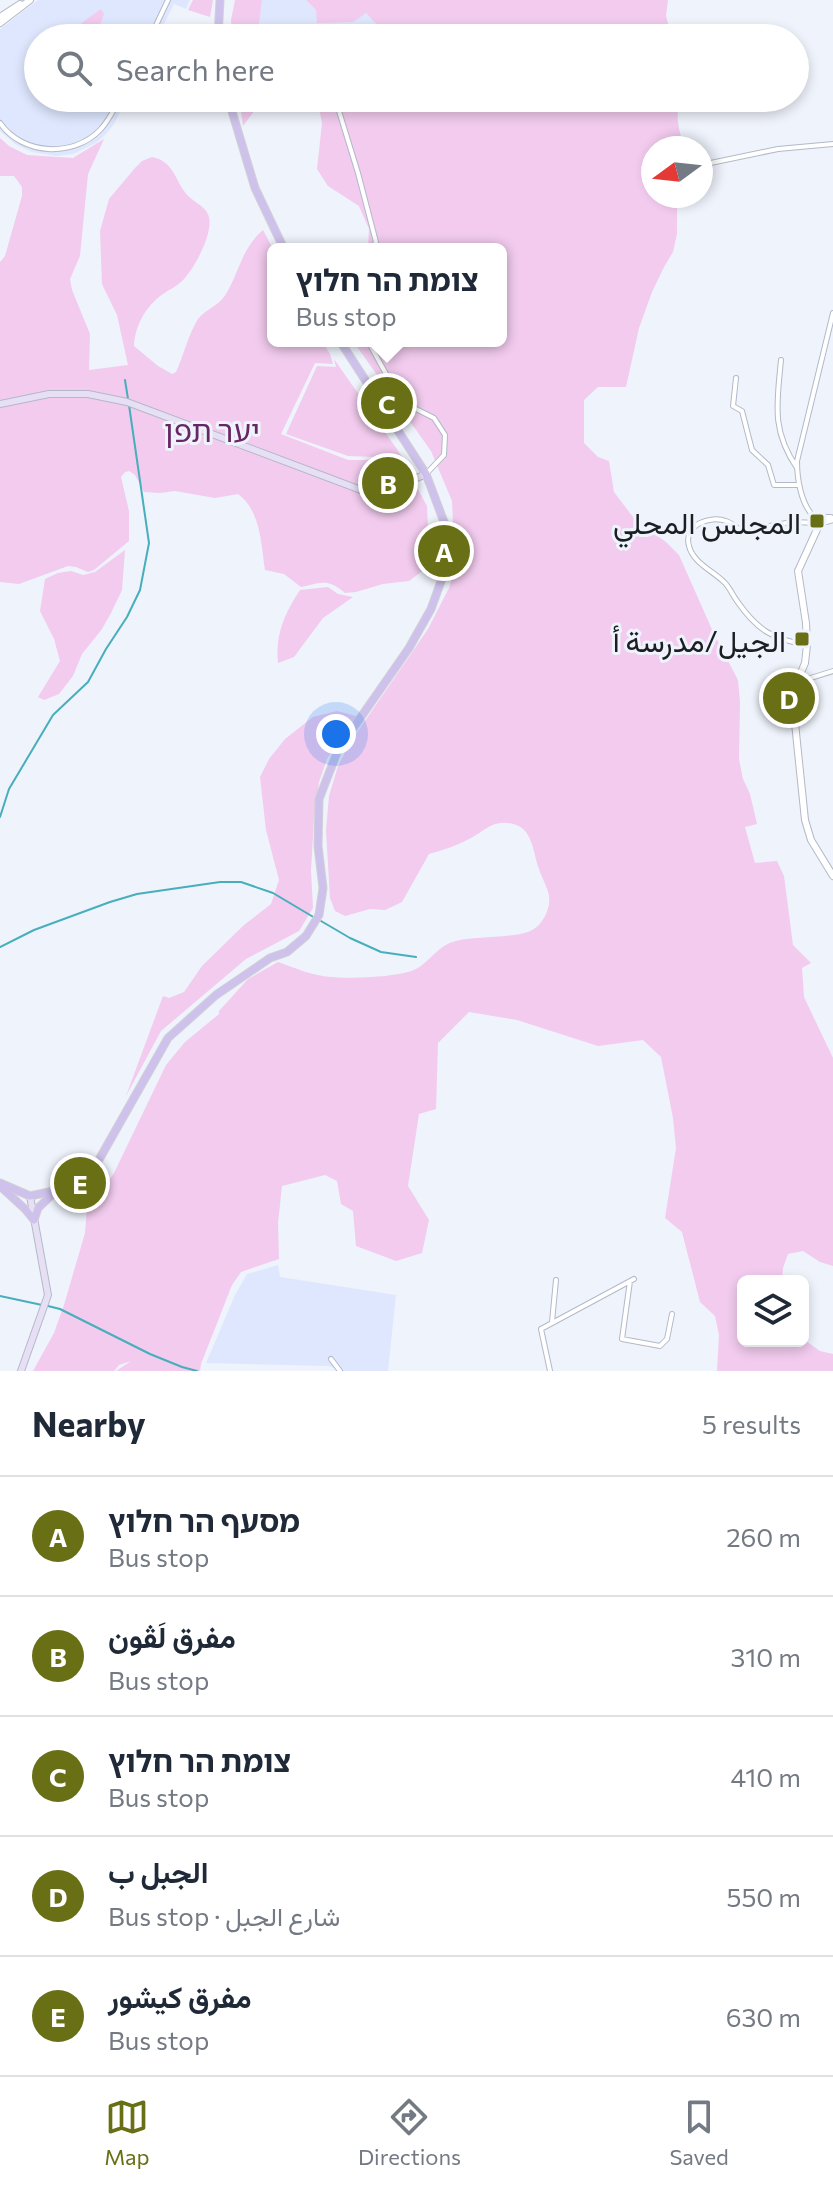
<!DOCTYPE html>
<meta charset="utf-8">
<style>
:root{--surface:#fff;--page:#f6f6f7;--text:#1f2937;--muted:#747a83;--line:#e0e1e3;--accent:#696f15}
body{margin:0;font-family:Commissioner,Vazirmatn,"Noto Sans Hebrew",sans-serif;background:var(--page);color:var(--text)}
.controls{position:absolute;right:24px;bottom:24px;display:grid;overflow:hidden;border-radius:12px;box-shadow:0 4px 12px #0003}
.controls button{width:72px;height:72px;display:grid;place-items:center;padding:0;border:0;border-bottom:2px solid var(--line);background:var(--surface);color:var(--text);font:40px sans-serif}
.compass{position:absolute;left:641px;top:136px;width:72px;height:72px;border-radius:50%;background:var(--surface);box-shadow:0 4px 12px #0003;rotate:255deg}
.you{position:absolute;left:336px;top:734px;width:28px;height:28px;margin:-20px;border:6px solid #fff;border-radius:50%;background:#1a73e8;box-shadow:0 0 0 12px #1a73e833}
.badge{display:grid;place-items:center;width:52px;height:52px;border-radius:50%;background:var(--accent);color:#fff;font-size:26px;font-weight:700}
.pin{position:absolute;translate:-50% -50%;border:4px solid #fff;box-shadow:0 2px 8px #0006}
.popup{position:absolute;left:267px;top:243px;width:240px;height:104px;box-sizing:border-box;display:grid;place-content:center;border-radius:12px;background:var(--surface);filter:drop-shadow(0 2px 6px #0005);font-size:26px;white-space:nowrap;color:var(--muted)}
.popup b{font-size:30px;color:var(--text)}
.popup::after{content:'';position:absolute;left:50%;top:100%;margin-left:-16px;border:16px solid transparent;border-top-color:var(--surface)}
.list{margin:0;padding:0;list-style:none}
h2{display:flex;justify-content:space-between;align-items:center;height:104px;margin:0;padding:0 32px;font-size:34px}
h2 small{font-size:26px;font-weight:400;color:var(--muted)}
.list li{display:grid;grid-template-columns:52px 1fr auto;gap:24px;align-items:center;box-sizing:border-box;height:120px;padding:0 32px;border-top:2px solid var(--line)}
.list b{display:block;font-size:30px;white-space:nowrap}
.list p{margin:0;font-size:26px;white-space:nowrap;color:var(--muted)}
.list em{font-size:26px;font-style:normal;color:var(--muted)}
.icon{flex:none;width:44px;height:44px;fill:none;stroke:currentColor;stroke-width:2;stroke-linecap:round;stroke-linejoin:round}
.map{position:relative;flex:none;width:833px;height:1371px;overflow:hidden}
.search{position:absolute;background:var(--surface);box-shadow:0 4px 12px #0003;left:24px;right:24px;top:24px;height:88px;display:flex;align-items:center;gap:20px;box-sizing:border-box;padding:0 28px;border-radius:44px;color:var(--muted);font-size:30px}
.sheet{height:704px;background:var(--surface)}
nav{display:flex;justify-content:space-around;align-items:center;box-sizing:border-box;height:112px;border-top:2px solid var(--line);background:var(--surface);font-size:22px;color:var(--muted)}
nav a{display:grid;justify-items:center;gap:4px}
nav .on{color:var(--accent)}
.map>svg:first-child{display:block}
.built{fill:#dee7fe}
.green{fill:#f2cbee}
.lines{fill:none;stroke-linecap:round;stroke-linejoin:round}
.stream{stroke:#47aebb;stroke-width:2}
.minor-casing{stroke:#b3b9c8;stroke-width:6}
.tertiary-casing{stroke:#b3b9c8;stroke-width:8}
.secondary-casing{stroke:#b3b9c8;stroke-width:8}
.primary-casing{stroke:#d1d2d3;stroke-width:9}
.minor{stroke:#fff;stroke-width:4}
.tertiary{stroke:#fff;stroke-width:6}
.secondary{stroke:#e7e0f5;stroke-width:6}
.primary{stroke:#cec1ec;stroke-width:7}
.poi-dot{fill:#696f15;stroke:#eff3fc;stroke-width:3}
.labels{text-anchor:middle;dominant-baseline:central;stroke-width:6;stroke-linejoin:round;paint-order:stroke}
.park-label{font-size:30px;fill:#682665;stroke:#eff3fc}
.poi-label{font-size:30px;fill:#1b1e23;stroke:#eff3fc;text-anchor:end}
</style>
<div class="map">
<svg width="833" height="1371" viewBox="0 0 833 1371">
<rect width="100%" height="100%" fill="#eff3fc"/>
<path class="built" d="M38,0H190L186,9L174,4L157,38H38V98H127L114,124L106,134L96,143L73,154L57,156L32,152L15,144L0,131V29Z
M262,0H306L316,10L365,12L389,38H262L258,34Z
M278,1265L280,1277L396,1295L388,1371H345L328,1366L206,1363L235,1295L247,1274Z"/>
<path class="green" d="M193,0H213L210,17L188,10Z
M235,0H262L258,34L262,38H232L231,20Z
M306,0H668L666,16L672,38H389L366,13L353,22L317,23L316,10Z
M101,9L104,14L95,38H61Z
M239,98H264L243,126Z
M317,98H682C673,115 680,131 684,148H653V196H677V234L673,252L664,267L652,292L639,328L626,387H598L584,400V443L598,457L609,461L614,492L636,521L666,542L679,555L714,634L738,680L740,702L739,759L743,779L750,794L757,824L745,827L755,863L777,861L784,876L793,945L811,963L802,968L804,997L833,1058V1266L820,1262L803,1251L788,1254L783,1268L782,1281H743V1341H803V1339L820,1351L833,1354V1371H717L719,1335L715,1316L700,1302L682,1232L665,1218L676,1148L673,1118L661,1057L643,1040L598,1046L517,1020L469,1012L438,1043L436,1109L419,1114L408,1186L429,1220L422,1253L396,1261L356,1246L353,1211L341,1204L337,1181L325,1175L282,1186L278,1223L279,1259L241,1272L232,1285L201,1364L200,1371H116L131,1361L119,1365L114,1371H33L54,1333L64,1305L85,1233L87,1207L99,1195L114,1173L166,1065L185,1042L219,1014V1011L248,979L278,962C295,968 313,976 331,977C350,979 401,977 416,969C431,961 438,945 456,941C475,936 519,939 534,929C543,924 551,907 549,897C548,887 542,879 539,869C533,853 533,828 513,824C492,819 486,831 469,839C456,846 443,850 429,854L402,902L385,910L370,909L345,916L335,911L330,898L326,830L329,796L338,766L349,744L428,629L449,588L455,566L452,501L431,451L353,341H501V249H368L369,229L359,206L328,186L317,169L322,123Z
M0,138L9,146L27,155L73,158L104,139L88,174L80,256L70,279L72,290L90,334L89,370L128,365L117,315L102,284L100,231L109,199L135,168L142,161L152,157C172,161 174,176 184,191C190,201 207,206 209,217C213,234 195,267 184,279C178,286 170,289 163,294C146,306 135,325 134,346L158,366L172,374L176,372C184,355 188,335 198,319C206,309 219,306 226,294C240,271 241,249 263,230L273,249V341H322L330,354L333,364L315,363L281,434L348,460H402L427,506L430,570L421,572L409,581L383,584L356,592L345,593C327,578 322,583 301,587L284,574L265,570C261,544 261,511 238,494L215,498L175,491L160,493L144,492L135,475L129,471L125,472L121,477L129,511V541L94,570L88,572L76,567L68,566L19,584L0,582V262L5,256L22,196V187L14,176H0Z
M334,359L403,458L348,456L286,434L317,366L336,367Z
M125,550L122,590L111,613L102,629L82,654L73,676L59,694L44,700L38,697L60,661L54,639L40,611L45,579L58,573L71,571L83,575L95,572Z
M328,587L338,594L353,597L323,618L294,657L278,663C275,634 285,613 300,590Z
M337,711L356,716L327,759L319,782L314,818L311,871L313,908L299,931L246,959L161,1031L126,1096L163,996L169,998L184,992L202,966L244,925L271,904L279,880L266,830L260,777L269,759L285,739L313,717Z"/>
<g class="lines">
<path class="stream" d="M125,380L128,399
M0,817L9,789L53,715L88,682L106,649L127,617L140,590L149,543L129,405
M321,921L350,938L381,952L416,957
M0,947L34,930L110,902L137,894L220,882H241L273,893L315,918
M0,1296L42,1305
M48,1306L60,1309L150,1354L182,1367L197,1371"/>
<defs>
<path id="minor" d="M150,38L168,0
M335,98L358,173L376,242L372,249
M0,123C22,155 73,158 100,130C109,121 114,109 120,98
M701,165L778,149L833,144
M368,341L391,383L406,404L434,418L445,435L444,455L426,474
M781,360C777,403 771,430 797,468
M736,378L733,406L742,411L752,450L768,465L774,485H799
M831,517H814C801,504 797,479 797,461L833,313
M807,645C772,639 757,630 737,601C732,594 729,586 723,581C711,570 693,562 689,546C683,525 710,515 726,521C732,523 737,528 742,531L792,522L819,523
M798,682L833,671
M630,1281L622,1339L660,1346L667,1339L672,1314
M552,1322L556,1280
M331,1359L340,1371
M550,1371L541,1329L634,1279"/>
<path id="tertiary" d="M0,17L20,4
M0,23L30,0
M833,519L820,523L798,571L806,623L807,645L805,663L792,694L805,820L811,840L833,876"/>
<path id="secondary" d="M0,404L49,394H88L127,402L361,490L405,483L426,474
M21,1371L48,1295L30,1196"/>
<path id="primary" d="M218,38L220,0
M228,98L255,188L284,249
M0,1183L30,1196L63,1189L77,1182L92,1172L168,1038L216,995L270,958L287,952L306,936L319,915L323,888L318,846L319,799L338,750L409,648L431,609L444,573L447,540L444,522L426,474L340,341
M0,1186L25,1209L34,1220
M34,1220L38,1208L56,1191"/>
</defs>
<use href="#minor" class="minor-casing"/>
<use href="#tertiary" class="tertiary-casing"/>
<use href="#secondary" class="secondary-casing"/>
<use href="#primary" class="primary-casing"/>
<use href="#minor" class="minor"/>
<use href="#tertiary" class="tertiary"/>
<use href="#secondary" class="secondary"/>
<use href="#primary" class="primary"/>
</g>
<g class="poi-dot">
<rect x="809" y="513" width="16" height="16" rx="4"/>
<rect x="794" y="631" width="16" height="16" rx="4"/>
</g>
<g class="labels">
<g class="park-label">
<text x="212" y="429">יער תפן</text>
</g>
<g class="poi-label">
<text x="801" y="521">المجلس المحلي</text>
<text x="786" y="639">الجيل/مدرسة أ</text>
</g>
</g>
</svg>
<div class="controls">
<button><svg class="icon" aria-label="layers" viewBox="0 0 24 24"><path d="M12 4l9 5-9 5-9-5zM3 14l9 5 9-5"/></svg></button>
</div>
<svg class="compass" viewBox="-18 -18 36 36"><path d="M0-13l5 13h-10z" fill="#e53935"/><path d="M0 13l5-13h-10z" fill="#747a83"/></svg>
<div class="you"></div>
<div class="pin badge" style="left:444px;top:551px">A</div>
<div class="pin badge" style="left:388px;top:483px">B</div>
<div class="pin badge" style="left:387px;top:403px">C</div>
<div class="popup"><b>צומת הר חלוץ</b>Bus stop</div>
<div class="pin badge" style="left:789px;top:698px">D</div>
<div class="pin badge" style="left:80px;top:1183px">E</div>
<div class="search"><svg class="icon" aria-label="search" viewBox="0 0 24 24"><circle cx="10" cy="10" r="6"/><path d="M15 15l6 6"/></svg>Search here</div>
</div>
<section class="sheet">
<h2>Nearby<small>5 results</small></h2>
<ul class="list">
<li><span class="badge">A</span><div><b>מסעף הר חלוץ</b><p>Bus stop</p></div><em>260 m</em></li>
<li><span class="badge">B</span><div><b>مفرق لَڤون</b><p>Bus stop</p></div><em>310 m</em></li>
<li><span class="badge">C</span><div><b>צומת הר חלוץ</b><p>Bus stop</p></div><em>410 m</em></li>
<li><span class="badge">D</span><div><b>الجبل ب</b><p>Bus stop · شارع الجبل</p></div><em>550 m</em></li>
<li><span class="badge">E</span><div><b>مفرق كيشور</b><p>Bus stop</p></div><em>630 m</em></li>
</ul>
</section>
<nav>
<a class="on"><svg class="icon" aria-label="map" viewBox="0 0 24 24"><path d="M3 6l6-2 6 2 6-2v14l-6 2-6-2-6 2zM9 4v14M15 6v14"/></svg>Map</a>
<a><svg class="icon" aria-label="directions" viewBox="0 0 24 24"><path d="M12 3l9 9-9 9-9-9zM9 14v-3h6M13 9l2 2-2 2"/></svg>Directions</a>
<a><svg class="icon" aria-label="saved" viewBox="0 0 24 24"><path d="M7 4h10v16l-5-4-5 4z"/></svg>Saved</a>
</nav>
